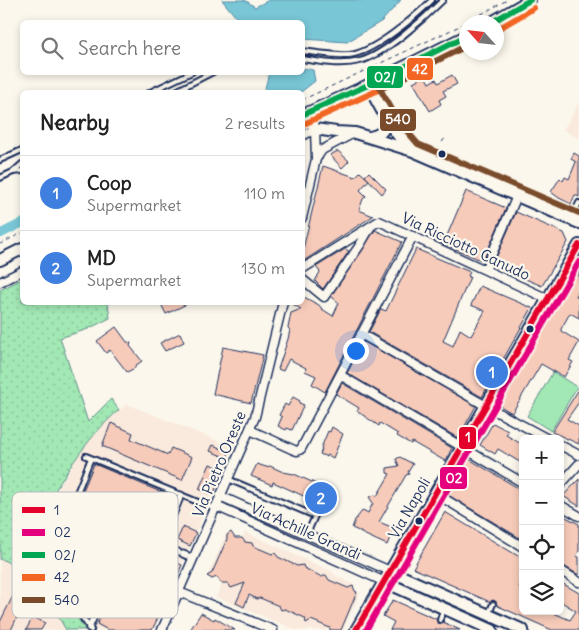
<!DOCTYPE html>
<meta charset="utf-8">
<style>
:root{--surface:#fff;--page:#f2f2f2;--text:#222;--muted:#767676;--line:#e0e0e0;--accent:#2563eb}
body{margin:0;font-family:Delius,sans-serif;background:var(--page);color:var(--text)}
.controls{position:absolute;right:15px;bottom:15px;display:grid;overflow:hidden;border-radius:8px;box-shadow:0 2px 8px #0003}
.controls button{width:45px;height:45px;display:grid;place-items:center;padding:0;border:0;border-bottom:1px solid var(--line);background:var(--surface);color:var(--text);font:25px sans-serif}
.compass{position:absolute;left:459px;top:15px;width:45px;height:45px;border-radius:50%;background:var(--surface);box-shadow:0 2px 8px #0003;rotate:297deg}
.you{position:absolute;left:355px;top:350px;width:18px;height:18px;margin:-12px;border:4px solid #fff;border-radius:50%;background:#1a73e8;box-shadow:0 0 0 8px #1a73e833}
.badge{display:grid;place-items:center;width:32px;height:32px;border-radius:50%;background:var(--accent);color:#fff;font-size:16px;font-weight:700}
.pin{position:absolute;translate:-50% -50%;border:2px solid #fff;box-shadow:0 1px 5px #0006}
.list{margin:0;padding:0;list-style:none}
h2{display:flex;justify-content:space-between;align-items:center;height:65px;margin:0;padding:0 20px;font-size:21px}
h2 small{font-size:16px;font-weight:400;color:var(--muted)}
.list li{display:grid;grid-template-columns:32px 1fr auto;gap:15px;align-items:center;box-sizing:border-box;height:75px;padding:0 20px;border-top:1px solid var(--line)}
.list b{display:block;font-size:19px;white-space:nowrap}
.list p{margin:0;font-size:16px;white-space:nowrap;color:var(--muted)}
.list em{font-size:16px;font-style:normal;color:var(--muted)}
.icon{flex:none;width:28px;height:28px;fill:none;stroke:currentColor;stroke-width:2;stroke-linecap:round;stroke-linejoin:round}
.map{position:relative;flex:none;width:579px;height:630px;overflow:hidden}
.search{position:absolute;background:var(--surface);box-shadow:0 2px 8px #0003;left:20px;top:20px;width:285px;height:55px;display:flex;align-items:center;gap:12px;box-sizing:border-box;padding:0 18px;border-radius:8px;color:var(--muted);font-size:19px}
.panel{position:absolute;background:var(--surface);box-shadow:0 2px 8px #0003;left:20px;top:90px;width:285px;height:215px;border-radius:8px}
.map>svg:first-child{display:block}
.built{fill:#faeadd}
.grass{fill:url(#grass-dots);stroke:#5e8c89}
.pitch{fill:#a2e8b4;stroke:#5e8c89}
.water{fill:#79c6d6;stroke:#538aa6}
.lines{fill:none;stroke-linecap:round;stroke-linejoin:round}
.canal{stroke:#79c6d6;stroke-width:9}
.building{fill:#f7cbba;stroke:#1b2f5e}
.service-casing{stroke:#1b2f5e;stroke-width:8}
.pedestrian-casing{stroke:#1b2f5e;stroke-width:9}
.minor-casing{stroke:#1b2f5e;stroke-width:11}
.secondary-casing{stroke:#1b2f5e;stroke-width:14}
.path{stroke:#1b2f5e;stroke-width:1;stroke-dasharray:4 4;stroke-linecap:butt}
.service{stroke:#fbf7ec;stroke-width:4}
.pedestrian{stroke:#fbf7ec;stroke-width:5.5}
.minor{stroke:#fbf7ec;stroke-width:8}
.secondary{stroke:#fbf7ec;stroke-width:10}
.bus-1-casing{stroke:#fbf7ec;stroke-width:10}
.bus-2-casing{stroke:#fbf7ec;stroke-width:10}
.bus-3-casing{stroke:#fbf7ec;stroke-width:10}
.bus-4-casing{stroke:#fbf7ec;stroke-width:10}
.bus-5-casing{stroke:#fbf7ec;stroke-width:10}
.bus-1{stroke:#e4002b;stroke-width:6}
.bus-2{stroke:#e5007d;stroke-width:6}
.bus-3{stroke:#00a651;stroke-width:6}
.bus-4{stroke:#f26522;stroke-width:6}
.bus-5{stroke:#7a4b2a;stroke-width:6}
.bus-dot{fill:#1b2f5e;stroke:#fbf7ec;stroke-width:2}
.labels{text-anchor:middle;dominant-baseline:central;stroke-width:4.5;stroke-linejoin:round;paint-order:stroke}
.street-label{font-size:15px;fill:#1b2f5e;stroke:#fbf7ec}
.key{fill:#fbf7ec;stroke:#b8bbc1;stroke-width:1}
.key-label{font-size:14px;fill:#1b2f5e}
.line-badge{stroke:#fbf7ec;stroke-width:2}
.badge-label{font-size:14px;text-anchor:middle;font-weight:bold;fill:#fff}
</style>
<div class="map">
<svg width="579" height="630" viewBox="0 0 579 630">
<defs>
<pattern id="grass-dots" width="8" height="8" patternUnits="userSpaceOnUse" patternTransform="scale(1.25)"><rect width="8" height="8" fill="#a2e8b4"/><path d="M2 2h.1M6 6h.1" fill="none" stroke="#8bc79d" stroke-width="1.8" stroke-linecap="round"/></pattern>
</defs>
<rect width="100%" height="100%" fill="#fbf7ec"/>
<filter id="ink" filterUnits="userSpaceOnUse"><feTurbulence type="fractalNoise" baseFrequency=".02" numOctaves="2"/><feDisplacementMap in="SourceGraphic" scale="10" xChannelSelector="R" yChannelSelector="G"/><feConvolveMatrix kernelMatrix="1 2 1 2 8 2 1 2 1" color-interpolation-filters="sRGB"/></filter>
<g filter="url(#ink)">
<path class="built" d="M579,103V139L563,130Z
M127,404L233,447L153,630H85L72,609L57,580L51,564L39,518L84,447L99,428Z
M245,532L331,571L335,575L354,585L352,587L354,591L360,593L343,630H296L216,597L222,584L220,579L215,577L212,579L208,575L226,534H232L233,537L238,539L242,538Z
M2,559L29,575L35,566L44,591L66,630H0V560Z"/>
<path class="grass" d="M22,279V302L108,303L110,318L88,329L60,338L88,422L111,399L119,410C84,440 62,479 39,518C47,559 63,595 85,630H66L44,591L35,566L29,575L2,559L0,560V290Z"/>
<path class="pitch" d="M553,372L577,387L551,431L527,416Z"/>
<path class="water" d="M222,0H245L255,7L269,0H401L382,21L347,42L303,39L302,22H240Z
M303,68L313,70L315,81L301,92H264L269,73L302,72Z"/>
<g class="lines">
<path class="canal" d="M0,234L22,223"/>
</g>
<path class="building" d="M452,75L457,84L443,91L446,96L439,100L441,104L430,111L413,82L425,76L429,83L436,79L438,83Z
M338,151L349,161L342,168L330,155Z
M574,153L579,156V197L575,195L571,204L559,198L551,192L560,178L563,181L565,177L569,179L576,162L571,159Z
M323,166L355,177L360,172L369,180L360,190L366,196L363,199L359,210L373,216L302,262V253Z
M369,172L386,189L382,194L365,176Z
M466,191L506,208L483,261L437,241L440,235L446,238Z
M516,212L564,233L568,242L542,286L493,265Z
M375,230L402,242L325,392L312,384L316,376L305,371L306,368L289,359L283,371L278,369L288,339L290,330L288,328L291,313L301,309L289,302H302V296L319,305L322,309L333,316L339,303L331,296Z
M345,249L349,251L323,289L315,281L320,272L316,267Z
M416,249L470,272L468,276L470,277L443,341L453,346L460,329L471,336L485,311L471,305L480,286L532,308L482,397L369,332L381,309L386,311Z
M579,269V290L576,296L579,298V318L570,313L561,329V331L579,342L569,360L573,362L564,377L541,364L512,413L500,406Z
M160,302H191L166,314Z
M116,327L127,342L131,343L130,346L142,361L135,366V368L127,372L110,350L106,353L97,341Z
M180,333L184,342L165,351L160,343Z
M364,342L476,406L458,438L347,373Z
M223,347L263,355L251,403L213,394Z
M342,383L452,448L445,461L412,442L411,444L397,436L398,434L388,428L380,423L379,426L376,424L357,411L359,408L336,394Z
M579,389V402L567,419L579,426V444L552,432Z
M293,397L300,401L299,403L304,405L292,430L287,428L286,430L278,426L282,417L279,415L285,404L288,406Z
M111,423L133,433L131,439L168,455L171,448L192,457L182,480L102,446Z
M493,423L508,431L506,435L523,445V464L498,449L495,454L480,445Z
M332,427L343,434L333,458L328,455L327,457L320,454L322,449L321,448L328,431L330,432Z
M213,445L229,452L227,458L210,451Z
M400,457L413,464L408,472L409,474L406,475L379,522L394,528L387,545L361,533V532L352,528L355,520L363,510L368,513L373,503L369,497L375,495L377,496L390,474L387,473V468L399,466L396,459Z
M469,459L523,491V540L448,495Z
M94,464L175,498L158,539L153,542L154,548L145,569L64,536Z
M210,464L224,470L213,495L199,489Z
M257,464L266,467L270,466L283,472L294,474L323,487L334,494L330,508L273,482L272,485L251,476Z
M579,479V506L563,496Z
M59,491L72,496L57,533L44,528Z
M445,512L523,559V581L519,587L523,589V611H549L570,620L576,611L560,601V582L579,593V630H552L498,606L494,600L490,602L413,568Z
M560,514L579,524V551L576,556L579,557V575L560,564Z
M183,527L196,533L190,546L177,540Z
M231,532L235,538H242L245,542L252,543L253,546L272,554L275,553L278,557L297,566L303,565L304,568L322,577L326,575L329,580L348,588L353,586L355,591L357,592L341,630H330V628L311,620L306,623L305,618L285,609L281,610L279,606L260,598L257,599L249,595L244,607L236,603L245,583L231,588L228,583H221L217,577L212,579L207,576L212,573L227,539V535Z
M169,559L182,565L176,579L163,573Z
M118,573L130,578L137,576L141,577L140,581L170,593L152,630H108L97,624Z
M17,588L28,594L11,630H0V622Z
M393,600L436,619L438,623L443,622L460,630H390L394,622L383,616Z
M201,613L214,620L215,618L235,630H190Z
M33,617L45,623L41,630H26Z"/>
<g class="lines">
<defs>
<path id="service" d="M302,51C318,53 334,56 349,55C373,53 415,17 432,0
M487,52V54
M302,59C322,62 341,66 360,61C384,55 425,18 443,0
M150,92L192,72
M174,92L213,72
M0,160L22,150
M13,172L22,171
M0,178L13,172L22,164
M571,219L579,203
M86,456L215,509
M91,458L52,555C58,583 75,607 91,630
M228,479L315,516L307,534
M488,615L493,604
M440,620L443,610"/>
<path id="pedestrian" d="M58,540L169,583
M157,544L178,552
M183,554L193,558
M148,576L181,495
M89,628L116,564"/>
<path id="minor" d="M315,129L316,159
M302,136L315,129
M302,218L316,159L322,150L354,133
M302,269L379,221L548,299
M485,270L517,196
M302,279L324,297L360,245L371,226
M0,282L22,271
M361,334L486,406L548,439
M340,375L523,483
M250,430L294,450L297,451L301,449L413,236
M560,445L579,455
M560,485L579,464
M435,493L523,547
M220,496L390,571
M560,505L579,516
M216,506L385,582
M560,570L579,582
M179,592L273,630
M162,630L255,417L283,302"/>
<path id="secondary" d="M492,22L530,0
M368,85C381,109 391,130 410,149
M307,113L315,129L336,132L355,133L413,151L579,223
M303,115L368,85L466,36
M370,137C380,135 385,131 386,120
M0,260L22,249
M390,571L523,630
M385,582L492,630
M356,630L579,245"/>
</defs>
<use href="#service" class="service-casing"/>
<use href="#pedestrian" class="pedestrian-casing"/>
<use href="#minor" class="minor-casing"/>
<use href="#secondary" class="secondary-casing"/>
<path class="path" d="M467,22L507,0
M302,100L466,23
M442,142L446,137
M0,244L22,233"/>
<use href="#service" class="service"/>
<use href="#pedestrian" class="pedestrian"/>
<use href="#minor" class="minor"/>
<use href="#secondary" class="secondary"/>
<defs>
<path id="bus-1" d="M356,630L579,245"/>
<path id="bus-2" d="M366,630L579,262"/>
<path id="bus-3" d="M492,22L530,0
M302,115L368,85L466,36"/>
<path id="bus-4" d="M496,30L534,8
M306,123L372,93L466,46"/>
<path id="bus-5" d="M466,46L380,89L400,123L418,144L579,213"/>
</defs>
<use href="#bus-1" class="bus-1-casing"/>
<use href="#bus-2" class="bus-2-casing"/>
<use href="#bus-3" class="bus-3-casing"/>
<use href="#bus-4" class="bus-4-casing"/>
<use href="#bus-5" class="bus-5-casing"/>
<use href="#bus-1" class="bus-1"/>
<use href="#bus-2" class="bus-2"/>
<use href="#bus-3" class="bus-3"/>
<use href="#bus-4" class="bus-4"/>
<use href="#bus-5" class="bus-5"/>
</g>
</g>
<g class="bus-dot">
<circle cx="442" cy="154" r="4.5"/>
<circle cx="530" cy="329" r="4.5"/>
<circle cx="419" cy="521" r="4.5"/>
</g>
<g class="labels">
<g class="street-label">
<text transform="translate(466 246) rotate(25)">Via Ricciotto Canudo</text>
<text transform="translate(219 464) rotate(-67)">Via Pietro Oreste</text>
<text transform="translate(409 508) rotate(-60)">Via Napoli</text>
<text transform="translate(306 531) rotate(24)">Via Achille Grandi</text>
</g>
</g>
<rect x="12" y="492" width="166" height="126" rx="8" class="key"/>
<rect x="22" y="507" width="23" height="6" fill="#e4002b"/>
<rect x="22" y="529" width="23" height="7" fill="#e5007d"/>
<rect x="22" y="552" width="23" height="6" fill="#00a651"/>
<rect x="22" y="574" width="23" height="7" fill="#f26522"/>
<rect x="22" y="597" width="23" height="6" fill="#7a4b2a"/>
<g class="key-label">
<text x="54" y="515">1</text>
<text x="54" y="537">02</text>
<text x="54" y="560">02/</text>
<text x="54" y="582">42</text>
<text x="54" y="605">540</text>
</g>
<g class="line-badge">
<rect x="406" y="57" width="28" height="24" rx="5" fill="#f26522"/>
<rect x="366" y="65" width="38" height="24" rx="5" fill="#00a651"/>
<rect x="379" y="108" width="38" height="24" rx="5" fill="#7a4b2a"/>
<rect x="458" y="426" width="19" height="24" rx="5" fill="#e4002b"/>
<rect x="439" y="466" width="29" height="24" rx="5" fill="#e5007d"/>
</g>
<g class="badge-label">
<text x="420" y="74">42</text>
<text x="385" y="82">02/</text>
<text x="398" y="124">540</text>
<text x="468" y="442">1</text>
<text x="454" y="483">02</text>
</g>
</svg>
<div class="controls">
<button>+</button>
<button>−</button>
<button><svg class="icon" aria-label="locate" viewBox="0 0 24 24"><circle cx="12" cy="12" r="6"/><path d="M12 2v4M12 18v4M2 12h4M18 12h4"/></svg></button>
<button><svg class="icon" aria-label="layers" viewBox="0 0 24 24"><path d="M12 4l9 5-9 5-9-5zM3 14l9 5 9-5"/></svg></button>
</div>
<svg class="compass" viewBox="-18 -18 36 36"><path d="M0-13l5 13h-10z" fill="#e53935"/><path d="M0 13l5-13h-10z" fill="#767676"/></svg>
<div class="you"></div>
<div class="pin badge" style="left:492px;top:372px;background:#3f7fe0">1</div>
<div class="pin badge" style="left:321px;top:498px;background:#3f7fe0">2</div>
<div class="search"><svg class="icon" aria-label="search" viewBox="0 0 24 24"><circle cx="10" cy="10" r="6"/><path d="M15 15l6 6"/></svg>Search here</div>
<section class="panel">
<h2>Nearby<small>2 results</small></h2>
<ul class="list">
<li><span class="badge" style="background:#3f7fe0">1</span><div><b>Coop</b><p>Supermarket</p></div><em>110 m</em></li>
<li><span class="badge" style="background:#3f7fe0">2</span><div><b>MD</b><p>Supermarket</p></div><em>130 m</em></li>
</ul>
</section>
</div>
